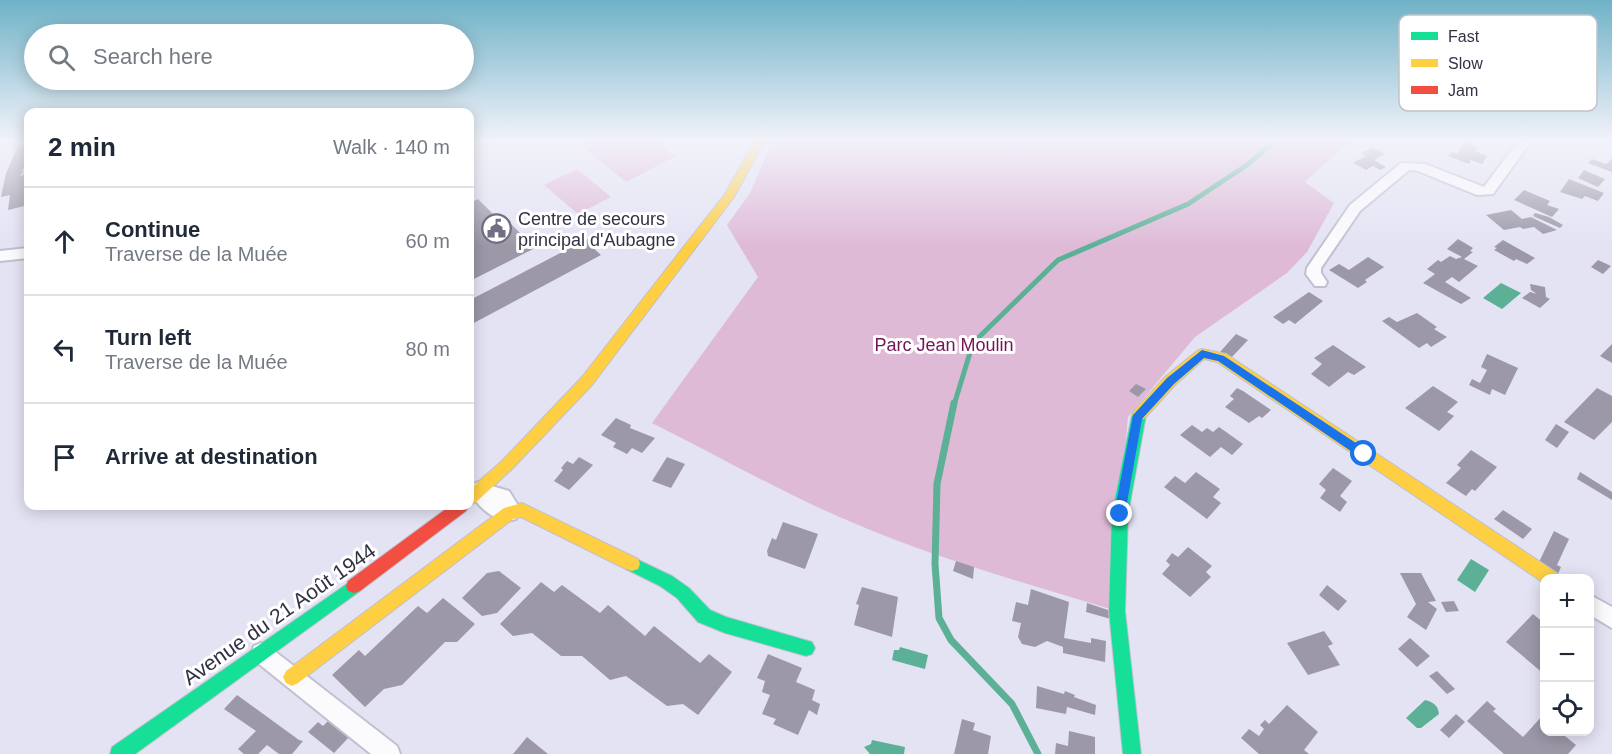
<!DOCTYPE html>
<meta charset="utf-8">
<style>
:root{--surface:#fff;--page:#f2f2f3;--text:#1f2937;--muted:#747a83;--line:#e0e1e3}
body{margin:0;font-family:Helvetica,sans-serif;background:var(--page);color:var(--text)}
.controls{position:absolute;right:18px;bottom:18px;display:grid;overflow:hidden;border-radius:12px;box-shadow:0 3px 15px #0003}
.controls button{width:54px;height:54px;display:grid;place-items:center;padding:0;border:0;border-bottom:2px solid var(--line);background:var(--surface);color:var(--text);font:30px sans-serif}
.stop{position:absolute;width:18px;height:18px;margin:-14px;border:4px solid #1a73e8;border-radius:50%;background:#fff}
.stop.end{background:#1a73e8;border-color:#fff;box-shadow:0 2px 6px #0008}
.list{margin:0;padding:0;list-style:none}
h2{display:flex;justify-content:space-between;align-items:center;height:78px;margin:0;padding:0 24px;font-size:26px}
h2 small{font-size:20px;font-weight:400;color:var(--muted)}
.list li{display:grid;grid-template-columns:39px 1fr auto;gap:18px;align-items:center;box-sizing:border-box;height:108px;padding:0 24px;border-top:2px solid var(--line)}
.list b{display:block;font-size:22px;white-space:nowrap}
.list p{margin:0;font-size:20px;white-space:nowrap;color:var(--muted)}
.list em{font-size:20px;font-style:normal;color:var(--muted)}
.icon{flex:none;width:33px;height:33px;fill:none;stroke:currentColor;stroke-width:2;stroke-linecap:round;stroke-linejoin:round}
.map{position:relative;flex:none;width:1612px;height:754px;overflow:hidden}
.search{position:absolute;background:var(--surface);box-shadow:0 3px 15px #0003;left:24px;top:24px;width:450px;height:66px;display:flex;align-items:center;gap:15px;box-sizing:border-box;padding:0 21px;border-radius:33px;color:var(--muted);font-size:22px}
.panel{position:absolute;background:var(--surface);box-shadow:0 3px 15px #0003;left:24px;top:108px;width:450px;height:402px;border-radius:12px}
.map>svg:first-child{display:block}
.green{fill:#dfbad7}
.water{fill:#5bb096}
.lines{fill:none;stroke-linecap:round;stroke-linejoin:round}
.stream-far1{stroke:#5bb096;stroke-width:5}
.stream{stroke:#5bb096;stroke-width:7}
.building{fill:#9c98a8}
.street-casing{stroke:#c0c0d1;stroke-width:4}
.fast-casing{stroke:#c0c0d1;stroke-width:2}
.slow-casing{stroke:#c0c0d1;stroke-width:2}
.jam-casing{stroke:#c0c0d1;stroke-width:2}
.street{fill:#fbfbfd;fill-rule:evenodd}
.fast{fill:#16e098;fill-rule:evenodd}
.slow{fill:#ffcf43;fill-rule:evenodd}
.jam{fill:#f24e42;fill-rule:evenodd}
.route{fill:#1a73e8}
.labels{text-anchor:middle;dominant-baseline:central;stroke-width:6;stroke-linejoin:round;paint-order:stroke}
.poi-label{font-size:18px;fill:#323245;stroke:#fff;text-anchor:start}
.park-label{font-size:18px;fill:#741458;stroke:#fff}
.near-street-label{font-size:21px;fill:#323245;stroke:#fff}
.key{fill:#fff;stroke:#c2c2c7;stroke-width:1.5}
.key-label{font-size:16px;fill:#323245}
</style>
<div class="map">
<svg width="1612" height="754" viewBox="0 0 1612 754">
<rect width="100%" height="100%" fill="#e3e3f4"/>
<path class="green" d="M592,140H655L676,156L626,182L581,146Z
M773,140H1351L1305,182L1334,203L1307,252L1287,273L1195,337L1128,417L1110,609C1025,583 938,559 856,524C786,495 720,457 652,423L758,277L727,225L750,193Z
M577,169L611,197L578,214L544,185Z"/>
<path class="water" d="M1501,283L1521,293L1502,309L1483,298Z
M1471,559L1489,570L1475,592L1457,580Z
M900,647L928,655L925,669L892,660L894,650H899Z
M1425,700C1433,702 1438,705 1439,714L1421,728H1417L1406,718Z
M872,740L905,747L904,754H870L864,747L871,744Z"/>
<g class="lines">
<path class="stream-far1" d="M954,405L973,343L1058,260L1188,204L1247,165L1276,140"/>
<path class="stream" d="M954,403L937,484L935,564L939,618L951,640L1012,704L1038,754"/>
</g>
<path class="building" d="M1464,142L1478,147L1475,151L1487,156L1482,164L1471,160L1469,164L1448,156L1452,152L1456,154Z
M28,145V165L20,171L23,170L20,176L28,174V205L8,210L10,195L1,197L6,173L18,146Z
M1373,147L1385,154L1374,160L1386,167L1380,170L1373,166L1366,170L1353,163L1366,156L1361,153Z
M1612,158V172L1588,163L1592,159L1606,164Z
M1584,170L1605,179L1598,187L1578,178Z
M1569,179L1604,193L1598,201L1585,196L1582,199L1560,192Z
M1524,190L1550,201L1547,205L1559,209L1552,217L1514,200Z
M478,199L504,225L509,222L535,248L470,281V203Z
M1511,210L1522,219L1531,217L1557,230L1543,234L1534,227L1523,229L1520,227L1504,230L1486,215Z
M1535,213L1549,217L1563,225L1560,228L1533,216Z
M593,236L596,238L588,243L601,255L470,325V300Z
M1458,239L1473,248L1470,251L1473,252L1464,259L1478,266L1459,282L1452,277L1445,282L1471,298L1461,304L1423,283L1435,274L1427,269L1438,260L1441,262L1450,256L1456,259L1462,257L1447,249Z
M1503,240L1535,258L1527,264L1516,259L1514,261L1494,250L1497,248L1494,247Z
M1368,257L1384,267L1365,280L1367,282L1358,288L1329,270L1339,264L1349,270Z
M1598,260L1611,266L1603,274L1591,267Z
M1530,284L1545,287L1546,297L1550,299L1540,308L1522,298L1530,292L1537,294L1531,290Z
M1309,292L1323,301L1295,324L1289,320L1283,324L1273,317Z
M1417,313L1437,327L1434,329L1447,337L1431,347L1427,343L1419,348L1382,321L1389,317L1397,322Z
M1236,334L1248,340L1231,358L1220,352Z
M1612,344V363L1600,356Z
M1333,345L1366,367L1354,375L1348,372L1329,387L1311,374L1322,364L1314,358Z
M1487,354L1518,368L1505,395L1492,389L1490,395L1469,385L1472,379L1480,383L1487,370L1481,367Z
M1136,384L1146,389L1138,397L1129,391Z
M1433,386L1458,402L1447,412L1454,416L1439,431L1405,408Z
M1237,388L1243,391L1271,410L1262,418L1259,416L1249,423L1225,407L1234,399L1230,396Z
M1597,388L1612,396V422L1594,440L1564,422Z
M616,418L631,425L630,428L655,438L642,453L632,448L627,454L613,447L616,443L601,435Z
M1556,424L1569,432L1557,448L1545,440Z
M1192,425L1202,432L1207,428L1213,432L1219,427L1243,444L1232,455L1221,447L1210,457L1180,435Z
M1471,450L1497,467L1475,491L1472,489L1466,496L1446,483L1461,468L1457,465Z
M579,457L593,465L569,490L554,481L563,470L561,468L567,461L573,464Z
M667,457L685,464L671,488L652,481Z
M1333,468L1352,481L1340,496L1347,502L1340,512L1320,498L1326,490L1319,484Z
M1196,472L1220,489L1213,497L1221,503L1207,519L1164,487L1175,476L1185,483Z
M1580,472L1612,492V500L1577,479Z
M1503,510L1532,529L1523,539L1494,519Z
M783,522L818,534L805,569L768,556L767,551L772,538L776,540Z
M1554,531L1569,539L1557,565L1561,567L1557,576L1538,564Z
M1188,547L1212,566L1206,572L1211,577L1190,597L1162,574L1170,565L1166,561L1172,553L1178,557Z
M956,561L974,567L973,579L953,571Z
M499,571L521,588L497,613L482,616L462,598L487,573Z
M1400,573H1421L1436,601L1428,602L1437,609L1426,630L1407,617L1416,604Z
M541,582L554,592L562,585L600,613L608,605L645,636L654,626L700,663L709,654L732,672L698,715L683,704L667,706L626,676L610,680L582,656H561L532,633L513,636L500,624Z
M1327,585L1347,601L1338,611L1319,595Z
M862,587L898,597L892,637L854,625L859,605L856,604Z
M1031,589L1069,602L1064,638L1091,643V638L1106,641L1105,662L1063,653V647L1047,641L1035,647L1022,644L1018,637L1021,623L1012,621L1016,602L1028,605Z
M443,598L475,624L457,642H445L402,685L384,689L365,707L332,675L359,650L365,656L418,606L427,613Z
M1454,601L1459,611L1446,612L1441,602Z
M1087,603L1111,611V619L1086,612Z
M1533,614L1544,623V674L1506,642Z
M1324,631L1333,644L1328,646L1340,665L1308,675L1287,643Z
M1410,638L1430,656L1417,667L1398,649Z
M768,654L802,668L796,682L815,690L812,700L820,704L817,715L809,710L798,735L773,724L776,719L762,714L770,695L762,692L765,681L757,678Z
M1437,671L1455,689L1447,694L1429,676Z
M1037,686L1064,694L1065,691L1075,695L1074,697L1096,705L1095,715L1067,707L1066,714L1036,708Z
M237,695L299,740L303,741L292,754H279L267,745L258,754H244L238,749L256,731L224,709Z
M1487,701L1496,709L1493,711L1523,737L1542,716L1544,718L1545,732H1560L1576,745L1568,754H1504L1467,721Z
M1287,705L1318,732L1304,750L1309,754H1259L1241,738L1249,729L1259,736L1264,729L1260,725L1265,720L1269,724Z
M1456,714L1465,722L1449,738L1440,730Z
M331,718L350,736L334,753L308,732L318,722L323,726Z
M962,719L975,723L973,730L991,736L988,754H954Z
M1069,731L1095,737V754H1055L1056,743L1068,746Z
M527,737L548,754H513Z"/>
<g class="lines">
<defs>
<path id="street" d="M1519,140H1532L1493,194L1477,195L1418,171L1409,170L1360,211L1321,268V273L1327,282L1325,286H1315L1306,274L1307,268L1350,205L1401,163L1425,164L1484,187Z
M28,248V258L0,261V251Z
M478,482L509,491L519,507L516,519C497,525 477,507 470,491L472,485Z
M1590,595L1612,607V628L1590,615Z
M261,643L268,646L397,746L400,754H371L254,660L251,653L254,646Z"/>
<path id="fast" d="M1139,409L1144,411L1146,415L1128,514L1125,611L1141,754H1123L1109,611L1112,514L1132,415L1134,411Z
M632,557L672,576L689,588L710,610L726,617L812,642L815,648L812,654L806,656L725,633L698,622L677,598L660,586L626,569L624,564L626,559Z
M354,579L360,581L362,586L360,591L135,754H110L112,747Z"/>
<path id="slow" d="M755,140H765L734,197L592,385L512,469L475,503L470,504V489L502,461L582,377L725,194Z
M1202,349L1226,354L1557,573L1559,578H1544V583L1217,362L1204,359L1175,385L1144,419H1134L1132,415L1134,411L1165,377L1197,351Z
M522,503L638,559L640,564L638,569L632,571L626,569L521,517L513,519L298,683L292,686L286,683L283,677L286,671L504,508Z"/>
<path id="jam" d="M450,506H469L466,511L360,591L354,593L348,591L346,586L348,581Z"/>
</defs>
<use href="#street" class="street-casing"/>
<use href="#fast" class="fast-casing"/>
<use href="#slow" class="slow-casing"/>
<use href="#jam" class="jam-casing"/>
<use href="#street" class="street"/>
<use href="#fast" class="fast"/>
<use href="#slow" class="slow"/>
<use href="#jam" class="jam"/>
</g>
<linearGradient id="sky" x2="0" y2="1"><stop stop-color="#6fb2c7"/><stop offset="0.57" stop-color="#f2f2fa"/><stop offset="1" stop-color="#f2f2fa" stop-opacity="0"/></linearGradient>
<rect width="1612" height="246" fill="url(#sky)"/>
<path class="route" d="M1202,350L1224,356L1368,451V458H1361L1218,361L1204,358L1174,384L1142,419L1125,514L1124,518H1116L1114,514L1133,415L1167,378Z"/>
<defs>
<symbol id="civic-ring" viewBox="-11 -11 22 22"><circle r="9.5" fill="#fff" stroke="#707082" stroke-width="1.5"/><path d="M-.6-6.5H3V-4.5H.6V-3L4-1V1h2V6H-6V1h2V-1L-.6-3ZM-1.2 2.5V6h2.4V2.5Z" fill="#707082"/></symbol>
</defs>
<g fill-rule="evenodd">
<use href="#civic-ring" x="480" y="212" width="33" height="33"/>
</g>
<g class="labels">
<g class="poi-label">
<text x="518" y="219">Centre de secours<tspan x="518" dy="21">principal d'Aubagne</tspan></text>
</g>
<g class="park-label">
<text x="944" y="345">Parc Jean Moulin</text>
</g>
<g class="near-street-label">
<text transform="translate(279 614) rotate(-35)">Avenue du 21 Août 1944</text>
</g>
</g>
<rect x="1399" y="15" width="198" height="96" rx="9" class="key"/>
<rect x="1411" y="32" width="27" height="8" fill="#16e098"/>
<rect x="1411" y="59" width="27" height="8" fill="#ffcf43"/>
<rect x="1411" y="86" width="27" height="8" fill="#f24e42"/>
<g class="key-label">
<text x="1448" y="42">Fast</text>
<text x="1448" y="69">Slow</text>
<text x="1448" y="96">Jam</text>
</g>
</svg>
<div class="controls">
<button>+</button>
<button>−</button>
<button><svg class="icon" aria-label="locate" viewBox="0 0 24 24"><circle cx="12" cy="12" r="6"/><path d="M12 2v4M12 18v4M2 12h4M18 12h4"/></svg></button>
</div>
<div class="stop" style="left:1364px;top:454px"></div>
<div class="stop end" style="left:1120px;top:514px"></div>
<div class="search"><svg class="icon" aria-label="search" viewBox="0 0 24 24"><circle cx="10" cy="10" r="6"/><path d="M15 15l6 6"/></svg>Search here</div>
<section class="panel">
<h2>2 min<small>Walk · 140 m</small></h2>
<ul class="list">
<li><svg class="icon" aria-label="ahead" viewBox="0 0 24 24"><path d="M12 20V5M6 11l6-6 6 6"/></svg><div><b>Continue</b><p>Traverse de la Muée</p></div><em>60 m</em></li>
<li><svg class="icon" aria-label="left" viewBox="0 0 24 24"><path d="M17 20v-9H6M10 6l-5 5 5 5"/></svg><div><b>Turn left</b><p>Traverse de la Muée</p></div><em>80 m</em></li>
<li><svg class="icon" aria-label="arrive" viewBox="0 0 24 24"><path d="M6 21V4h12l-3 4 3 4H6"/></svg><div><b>Arrive at destination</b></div></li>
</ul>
</section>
</div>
